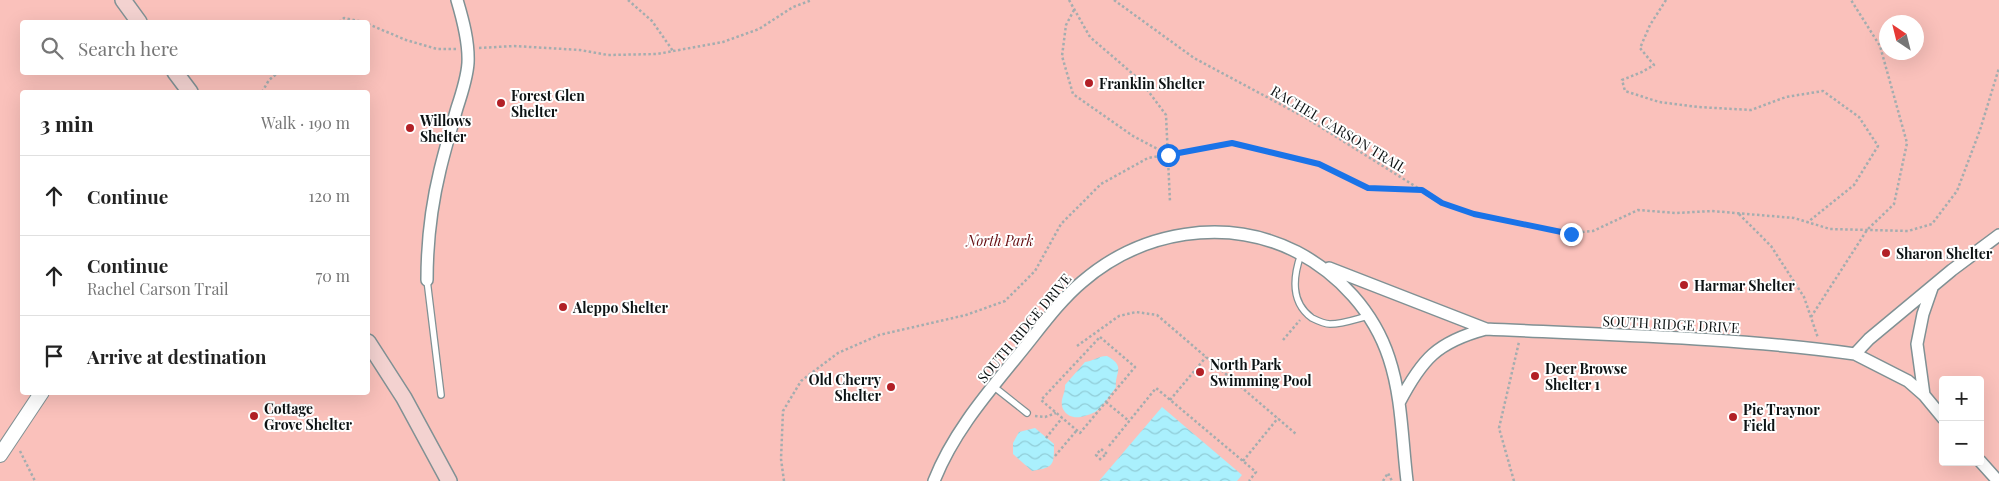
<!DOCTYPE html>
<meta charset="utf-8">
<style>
:root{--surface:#fff;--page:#f2f2f2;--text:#222;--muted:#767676;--line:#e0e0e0}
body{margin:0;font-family:"Playfair Display",serif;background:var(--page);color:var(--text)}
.controls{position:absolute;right:15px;bottom:15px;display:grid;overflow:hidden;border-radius:5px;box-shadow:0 5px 20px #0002}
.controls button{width:45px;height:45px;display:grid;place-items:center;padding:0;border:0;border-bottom:1px solid var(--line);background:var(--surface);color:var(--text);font:25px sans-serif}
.compass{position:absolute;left:1879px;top:15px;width:45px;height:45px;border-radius:50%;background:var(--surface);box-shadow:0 5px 20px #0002;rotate:325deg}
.stop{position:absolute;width:15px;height:15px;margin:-11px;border:4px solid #1a73e8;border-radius:50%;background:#fff}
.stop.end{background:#1a73e8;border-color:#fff;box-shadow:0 1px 5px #0008}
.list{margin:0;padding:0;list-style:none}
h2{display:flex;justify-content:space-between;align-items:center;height:65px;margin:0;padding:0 20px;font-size:21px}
h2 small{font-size:16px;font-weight:400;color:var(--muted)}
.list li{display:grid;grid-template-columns:32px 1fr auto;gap:15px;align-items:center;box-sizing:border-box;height:80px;padding:0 20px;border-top:1px solid var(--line)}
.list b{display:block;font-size:19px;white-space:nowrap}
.list p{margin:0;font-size:16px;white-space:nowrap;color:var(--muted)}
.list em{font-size:16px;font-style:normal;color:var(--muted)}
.icon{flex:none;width:28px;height:28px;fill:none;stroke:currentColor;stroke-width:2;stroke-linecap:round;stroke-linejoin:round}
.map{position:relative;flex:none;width:1999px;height:481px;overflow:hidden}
.search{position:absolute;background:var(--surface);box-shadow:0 5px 20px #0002;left:20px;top:20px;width:350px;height:55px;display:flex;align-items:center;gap:12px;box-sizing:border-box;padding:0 18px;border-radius:5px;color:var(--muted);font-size:19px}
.panel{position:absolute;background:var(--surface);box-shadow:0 5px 20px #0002;left:20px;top:90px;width:350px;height:305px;border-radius:5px}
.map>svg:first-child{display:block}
.park{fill:#fac1bb;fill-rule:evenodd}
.water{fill:url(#water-waves)}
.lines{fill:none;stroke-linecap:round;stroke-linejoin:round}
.service-casing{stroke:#809194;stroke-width:8}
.minor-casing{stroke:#809194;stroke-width:14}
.tertiary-casing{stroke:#809194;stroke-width:16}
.secondary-casing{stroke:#809194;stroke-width:18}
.path{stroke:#a4adaf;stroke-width:2.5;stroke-dasharray:2.5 2.5;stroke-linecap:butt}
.service{stroke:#fff;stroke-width:5.5}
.minor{stroke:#fff;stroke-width:11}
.tertiary{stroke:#fff;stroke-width:14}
.secondary{stroke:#f3d2d0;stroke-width:15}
.route{stroke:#1a73e8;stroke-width:6}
.poi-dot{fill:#b22026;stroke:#fff;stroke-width:2}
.labels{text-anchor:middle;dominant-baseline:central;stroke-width:4;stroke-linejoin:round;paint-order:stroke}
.poi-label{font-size:14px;font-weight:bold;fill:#0d1314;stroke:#fff;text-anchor:start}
.street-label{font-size:14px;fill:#0d1314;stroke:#fff}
.park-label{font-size:14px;font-style:italic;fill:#650e11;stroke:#fff}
</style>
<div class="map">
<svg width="1999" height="481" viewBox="0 0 1999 481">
<defs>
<pattern id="water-waves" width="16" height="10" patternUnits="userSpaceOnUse" patternTransform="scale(1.25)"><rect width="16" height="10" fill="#aaf0fd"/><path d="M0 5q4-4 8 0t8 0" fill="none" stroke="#91cdd8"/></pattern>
</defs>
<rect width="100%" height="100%" fill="#f1fcfe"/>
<path class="park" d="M0,0H1999V481H0ZM22,22H368V72H22ZM1886,22H1916V52H1886ZM22,92H368V392H22ZM1943,380H1980V462H1943Z"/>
<path class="water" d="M1107,356C1127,367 1114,373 1116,387C1112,393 1100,410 1095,412C1085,417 1070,422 1063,409C1059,400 1066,393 1065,385L1085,362C1093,361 1098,356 1107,356Z
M1162,407L1242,475L1237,481H1099Z
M1035,428L1054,444C1054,466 1054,467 1032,471L1013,454V443L1019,432Z"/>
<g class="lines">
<defs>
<path id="service" d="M1301,254C1293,277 1290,302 1312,318C1318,321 1324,324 1330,324C1343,324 1356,319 1368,316
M427,280L441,395
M993,386L1027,413"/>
<path id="minor" d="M1329,268L1486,329
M427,280C427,241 431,207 440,170C445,149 451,129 457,108C462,93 467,78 468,63C469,42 463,20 457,0
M1924,395L1917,344L1923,314L1932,288
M1399,403C1422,359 1437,342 1486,329C1609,335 1733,337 1855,354
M1943,418L1924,395L1908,381L1855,354L1869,339L1952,270L1999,235
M1980,461L1998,481
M934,481C952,435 984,397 1015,359C1036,334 1058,302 1082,282C1141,231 1226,216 1297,252C1339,274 1374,312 1389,358C1402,397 1402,440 1407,481"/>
<path id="tertiary" d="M0,455L42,392"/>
<path id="secondary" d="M123,0L139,22
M175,72L190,92
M368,342L404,398L449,481"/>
</defs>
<use href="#service" class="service-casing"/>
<use href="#minor" class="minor-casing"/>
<use href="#tertiary" class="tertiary-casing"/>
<use href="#secondary" class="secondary-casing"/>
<path class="path" d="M628,0L652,21L673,51
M1069,0L1090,37L1140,80L1166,115L1170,202
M1114,0L1194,58L1306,118L1442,203L1474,214L1571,233L1593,231L1638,210L1676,213L1712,211L1794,218L1830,229L1908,231L1932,224L1957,191L1980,130L1999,68
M1666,0L1650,25L1640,48L1654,65L1642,72L1622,80L1625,91L1659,102L1698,107L1751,110L1786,97L1823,91L1859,117L1878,146L1854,185L1808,222
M1074,10L1066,25L1062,56L1073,94L1133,136L1167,154
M339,22L344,18L363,22
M368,24L406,40L437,49H456
M479,48L514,46L580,50L608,55L657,54L723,42L759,29L793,7L812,0
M262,92L269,80L279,72
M1739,214L1771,246L1804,297L1818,338
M1811,317L1867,230L1894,204L1907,143L1880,46L1851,0
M1100,337L1135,367L1080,433L1041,400Z
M1283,340L1300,320
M1077,346L1119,316L1136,312L1157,315L1296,434
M1241,387L1246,379
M1170,400L1206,357
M1106,402L1129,421
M1035,416L1045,417L1056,413
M1046,438L1062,418
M1109,446L1156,388L1256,472L1249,481
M20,451L35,481
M1055,456L1077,430
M1101,460L1096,455L1101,449L1107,454L1102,457
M1243,461L1278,418
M784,481L781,459L783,411L801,381L838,353L879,335L966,315L1005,301L1035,271L1061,224L1101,184L1148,158L1232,143L1319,164L1368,188L1421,190
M1383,481L1388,473L1392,481
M1514,481L1499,428L1519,342"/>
<use href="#service" class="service"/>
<use href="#minor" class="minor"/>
<use href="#tertiary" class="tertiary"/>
<use href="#secondary" class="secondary"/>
</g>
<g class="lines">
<path class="route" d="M1168,155L1232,143L1319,164L1368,188L1422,190L1442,203L1474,214L1571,234"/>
</g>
<g class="poi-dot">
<circle cx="1089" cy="83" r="5"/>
<circle cx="501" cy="103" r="5"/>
<circle cx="410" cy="128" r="5"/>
<circle cx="1886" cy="253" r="5"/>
<circle cx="1684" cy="285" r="5"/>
<circle cx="563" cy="307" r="5"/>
<circle cx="1200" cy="372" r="5"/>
<circle cx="1535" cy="376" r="5"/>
<circle cx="891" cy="387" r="5"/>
<circle cx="254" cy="416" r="5"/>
<circle cx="1733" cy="417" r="5"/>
</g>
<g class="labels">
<g class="poi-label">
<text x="1099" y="83">Franklin Shelter</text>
<text x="511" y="95">Forest Glen<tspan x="511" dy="16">Shelter</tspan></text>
<text x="420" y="120">Willows<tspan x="420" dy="16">Shelter</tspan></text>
<text x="1896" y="253">Sharon Shelter</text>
<text x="1694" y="285">Harmar Shelter</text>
<text x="573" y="307">Aleppo Shelter</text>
<text x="1210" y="364">North Park<tspan x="1210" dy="16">Swimming Pool</tspan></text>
<text x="1545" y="368">Deer Browse<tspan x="1545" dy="16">Shelter 1</tspan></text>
<text x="881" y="379" text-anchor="end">Old Cherry<tspan x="881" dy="16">Shelter</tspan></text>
<text x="264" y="408">Cottage<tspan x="264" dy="16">Grove Shelter</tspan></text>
<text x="1743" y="409">Pie Traynor<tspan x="1743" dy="16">Field</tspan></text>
</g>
<g class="street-label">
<text transform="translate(1339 129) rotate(31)">RACHEL CARSON TRAIL</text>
<text transform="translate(1671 324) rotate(3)">SOUTH RIDGE DRIVE</text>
<text transform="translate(1024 328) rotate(-50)">SOUTH RIDGE DRIVE</text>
</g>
<g class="park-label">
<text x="1000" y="240">North Park</text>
</g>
</g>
</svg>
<div class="controls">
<button>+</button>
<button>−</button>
</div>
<svg class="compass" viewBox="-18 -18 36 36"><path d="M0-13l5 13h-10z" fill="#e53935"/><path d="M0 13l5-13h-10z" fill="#767676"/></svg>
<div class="stop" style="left:1168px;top:155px"></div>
<div class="stop end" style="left:1571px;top:234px"></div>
<div class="search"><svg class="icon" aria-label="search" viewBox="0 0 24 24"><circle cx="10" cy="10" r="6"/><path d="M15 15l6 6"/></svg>Search here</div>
<section class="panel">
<h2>3 min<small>Walk · 190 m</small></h2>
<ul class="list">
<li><svg class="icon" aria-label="ahead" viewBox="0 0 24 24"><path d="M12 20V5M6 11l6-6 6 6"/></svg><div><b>Continue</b></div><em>120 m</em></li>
<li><svg class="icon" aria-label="ahead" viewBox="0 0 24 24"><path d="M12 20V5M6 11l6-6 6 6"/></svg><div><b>Continue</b><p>Rachel Carson Trail</p></div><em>70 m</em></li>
<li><svg class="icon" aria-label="arrive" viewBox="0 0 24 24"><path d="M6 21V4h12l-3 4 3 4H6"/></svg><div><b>Arrive at destination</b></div></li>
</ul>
</section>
</div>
